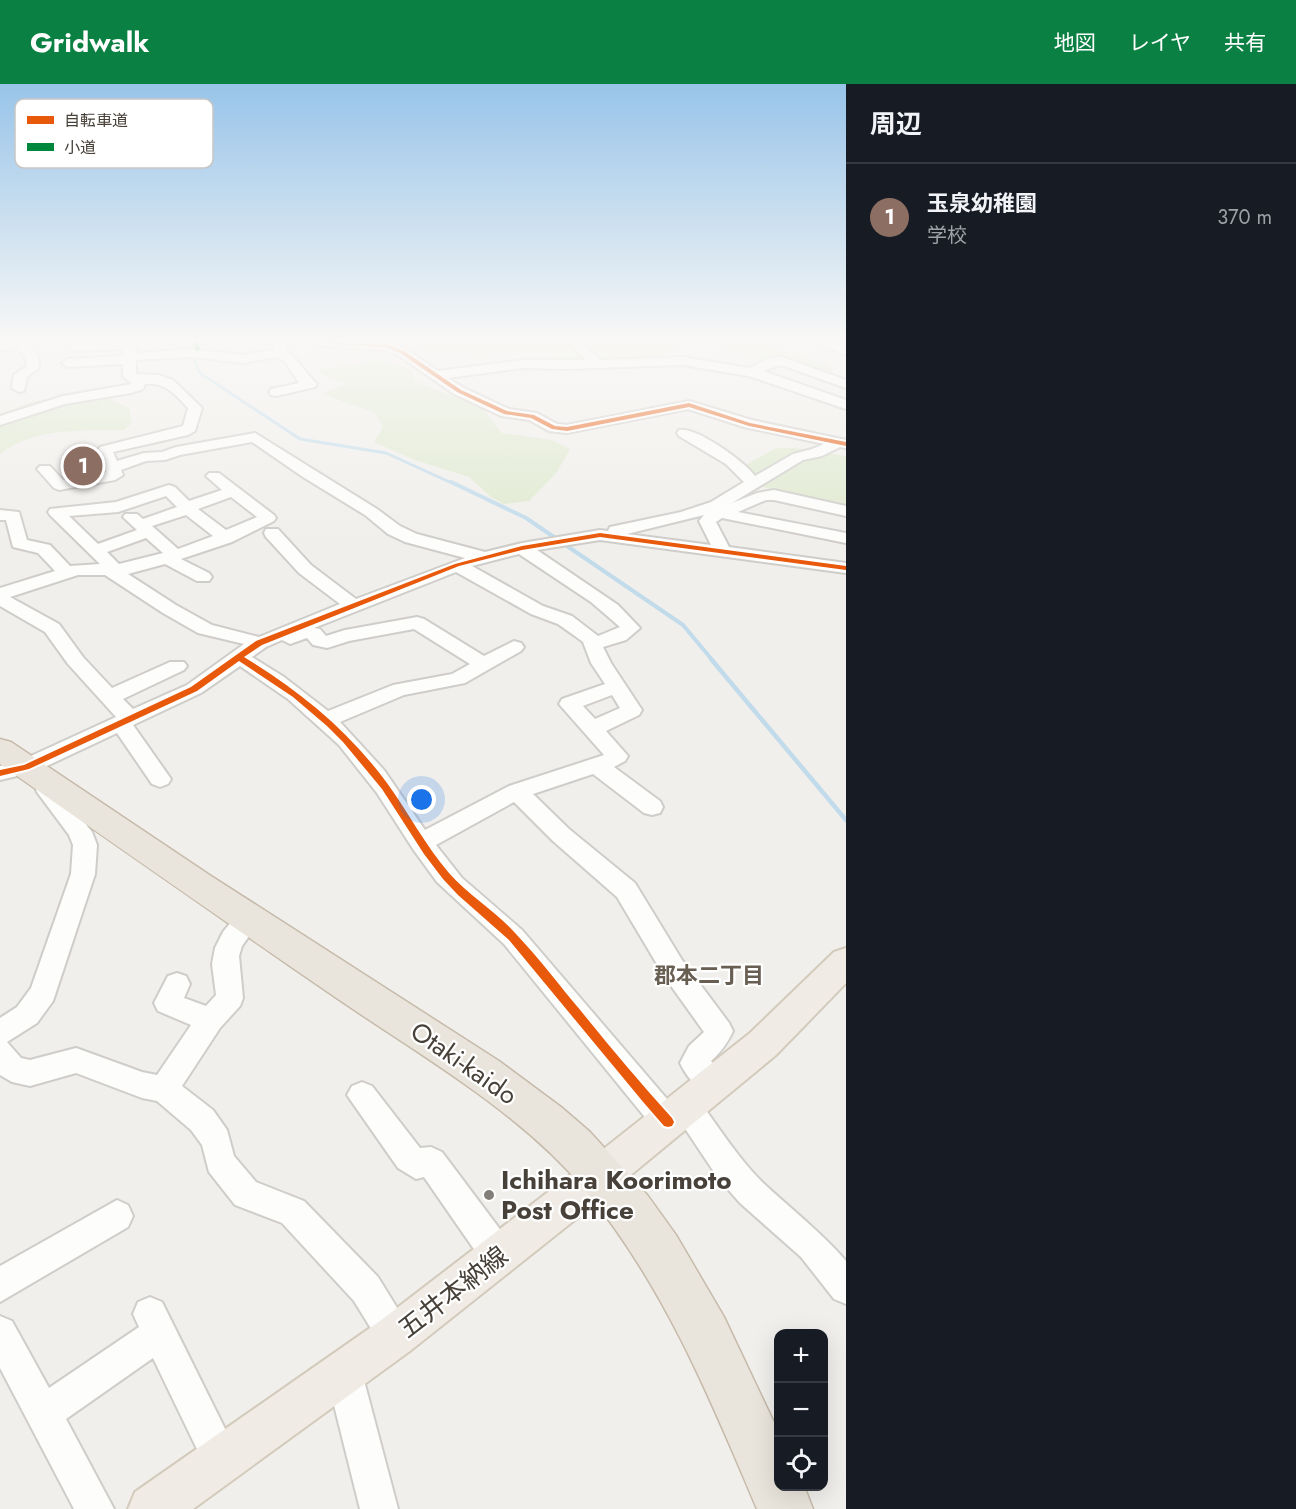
<!DOCTYPE html>
<html lang="ja">
<meta charset="utf-8">
<style>
:root{--surface:#171b24;--page:#242831;--text:#f1f3f6;--muted:#9ea1a6;--line:#363941;--accent:#0b8043}
body{margin:0;font-family:Jost,"Noto Sans JP",sans-serif;background:var(--page);color:var(--text)}
.controls{position:absolute;right:18px;bottom:18px;display:grid;overflow:hidden;border-radius:12px;box-shadow:0 6px 24px #0002}
.controls button{width:54px;height:54px;display:grid;place-items:center;padding:0;border:0;border-bottom:2px solid var(--line);background:var(--surface);color:var(--text);font:30px sans-serif}
.you{position:absolute;left:422px;top:716px;width:21px;height:21px;margin:-15px;border:4px solid #fff;border-radius:50%;background:#1a73e8;box-shadow:0 0 0 9px #1a73e833}
.badge{display:grid;place-items:center;width:39px;height:39px;border-radius:50%;background:var(--accent);color:#fff;font-size:20px;font-weight:700}
.pin{position:absolute;translate:-50% -50%;border:3px solid #fff;box-shadow:0 2px 6px #0006}
.list{margin:0;padding:0;list-style:none}
h2{display:flex;justify-content:space-between;align-items:center;height:78px;margin:0;padding:0 24px;font-size:26px}
h2 small{font-size:20px;font-weight:400;color:var(--muted)}
.list li{display:grid;grid-template-columns:39px 1fr auto;gap:18px;align-items:center;box-sizing:border-box;height:108px;padding:0 24px;border-top:2px solid var(--line)}
.list b{display:block;font-size:22px;white-space:nowrap}
.list p{margin:0;font-size:20px;white-space:nowrap;color:var(--muted)}
.list em{font-size:20px;font-style:normal;color:var(--muted)}
.icon{flex:none;width:33px;height:33px;fill:none;stroke:currentColor;stroke-width:2;stroke-linecap:round;stroke-linejoin:round}
.map{position:relative;flex:none;width:846px;height:1425px;overflow:hidden}
header{display:flex;align-items:center;gap:36px;box-sizing:border-box;height:84px;padding:0 30px;background:var(--accent);color:#fff}
header strong{font-size:28px}
nav{display:flex;gap:33px;margin-inline-start:auto;font-size:21px}
main{display:flex}
aside{flex:1;background:var(--surface)}
.map>svg:first-child{display:block}
.green{fill:#dfe9cf}
.lines{fill:none;stroke-linecap:round;stroke-linejoin:round}
.stream-far2{stroke:#c1dbeb;stroke-width:3}
.stream-far1{stroke:#c1dbeb;stroke-width:4}
.stream{stroke:#c1dbeb;stroke-width:4.5}
.minor-casing{stroke:#cfcdca;stroke-width:4}
.major-casing{stroke:#d2cabb;stroke-width:4}
.highway-casing{stroke:#c6bbaa;stroke-width:3}
.minor{fill:#fdfdfc;fill-rule:evenodd}
.major{fill:#f0ece5;fill-rule:evenodd}
.highway{fill:#eae5dc;fill-rule:evenodd}
.quiet{stroke:#00873e;stroke-width:4.5;stroke-dasharray:9 4.5;stroke-linecap:butt}
.cycleway-casing{stroke:#fff;stroke-width:4}
.cycleway{fill:#e8590c;fill-rule:evenodd}
.poi-dot{fill:#827e78;stroke:#fff;stroke-width:2}
.labels{text-anchor:middle;dominant-baseline:central;stroke-width:4.5;stroke-linejoin:round;paint-order:stroke}
.neighbourhood-label{font-size:22px;font-weight:bold;fill:#685e51;stroke:#fff}
.near-street-label{font-size:26px;fill:#474139;stroke:#fff}
.near-poi-label{font-size:26px;font-weight:bold;fill:#474139;stroke:#fff;text-anchor:start}
.key{fill:#fff;stroke:#c8c6c4;stroke-width:1.5}
.key-label{font-size:16px;fill:#474139}
</style>
<header>
<strong>Gridwalk</strong>
<nav><a>地図</a><a>レイヤ</a><a>共有</a></nav>
</header>
<main>
<div class="map">
<svg width="846" height="1425" viewBox="0 0 846 1425">
<rect width="100%" height="100%" fill="#f1efec"/>
<path class="green" d="M415,258H680L662,273L641,278L566,276L540,263L478,271L425,263Z
M708,258H754L823,280L833,286C812,299 743,268 719,259Z
M379,276L411,285L416,298L481,323L502,349L551,356L570,365L557,388L529,417L504,420L491,413L469,393L415,376L374,358L383,343L374,328L335,315L324,309L346,300L329,294L318,286Z
M109,314L129,324L132,339L124,346C82,347 35,343 0,370V330L35,317Z
M776,364H794L846,372V423L774,407L731,389Z"/>
<g class="lines">
<path class="stream-far2" d="M197,258L195,279L200,289L300,355L386,369L454,400"/>
<path class="stream-far1" d="M451,398L526,434L683,541L713,577"/>
<path class="stream" d="M711,575L846,736"/>
<defs>
<path id="minor" d="M4,258H28L38,273L39,284L27,293L24,307L19,308L12,304L14,291L27,282L25,273L18,262L0,267V259Z
M116,258L120,259L122,262L120,265L76,267L70,263L76,259Z
M123,258H135L136,269L191,265L242,271L273,266L274,258H289L285,262L286,267C299,276 306,290 317,300L315,303L276,312L271,311L269,308L271,305L299,299L286,279L278,273L242,279L191,273L136,276V290L158,291L173,296L202,324L195,347L188,351L113,368L117,377L144,369L162,368L176,363L255,349L377,425L400,442L417,450L485,468L522,459L600,446L608,447L610,443L681,428L711,418L744,398L726,380L679,352L677,349L679,346C696,342 745,378 755,392L793,370L812,365L824,360L744,343L688,325L567,349L549,347L529,336L501,332L454,310L398,271L385,266L322,262L316,258H387L406,265L438,287L523,276H586L568,258H581L600,276L683,273L750,284L767,275L782,273L846,296V304L781,281L763,287L846,316V325L749,292L683,281L567,285L523,284L448,294L464,304L509,325L537,329L557,340L567,341L689,317L752,336L846,356V364L840,363L822,372L803,376L732,419L757,409L774,406L846,422V432L774,416H766L738,428L846,449V459L722,434L716,438L729,463L846,479V489L600,456L537,466L618,521L640,544L626,556L603,563L611,579L642,626L639,631L606,647L628,672L625,677L614,683L660,717L663,723L660,729L652,731L644,729L593,690L533,710L569,745L635,799L682,876L729,939L733,947C727,960 721,968 711,977L724,991L728,1000L724,1009L714,1013C699,1007 687,994 680,979L689,962L704,948L664,892L617,813L553,757L514,718L436,761L462,794L522,846L673,1022L677,1014L687,1010L697,1014C718,1042 737,1073 762,1098C791,1125 820,1147 846,1177V1220L834,1215L801,1173L740,1119L718,1094L682,1040L679,1048L668,1052L657,1048L504,860L437,798L413,765L377,709L339,661L288,615L240,582L201,609L133,641L171,695L168,700L160,703L152,700L117,649L34,688L0,696V682L20,677L116,633L68,580L45,548L0,522V504L55,487L38,469L13,463L6,436H0V426L19,428L27,456L50,461L70,482L100,480L50,431L48,428L50,425L116,418L169,401L175,403L189,417L222,406L206,392L209,389H219L274,431L276,434L274,437L232,458L181,475L209,489L212,493L209,497H197L165,480L128,490L176,521L212,541L259,553L340,520L299,489L266,453L264,449L266,445H278L311,481L356,515L465,474L405,458L388,450L365,431L303,393L252,358L180,371L165,376L146,377L121,386L123,391L115,396L59,406L54,404L37,385L40,382H50L63,396L106,388L98,366L100,363L183,342L188,324C175,310 165,298 145,300L143,305L131,309L65,320L0,341V332L63,312L132,300L123,292V280L68,283L62,279L68,275L123,272ZM166,412L177,423L143,435L137,430H125L123,433L137,446L98,460L69,432L118,428ZM231,413L257,433L226,446L198,425ZM186,431L213,452L178,465L152,442ZM704,431L699,437L711,461L627,450ZM146,454L163,469L119,480L107,468ZM519,470L591,518L620,543L598,552L572,532L543,522L472,482ZM456,488L531,530L558,540L575,552L583,558L591,579L605,600L562,615L559,620L604,671L509,702L425,746L384,686L340,638L404,611L465,599L521,567L524,563L521,559L514,557L484,572L424,535L417,533L345,546L326,552L320,545L314,544ZM78,491H105L163,529L198,549L244,560L187,601L133,625L123,615L184,586L187,582L184,578H170L112,604L83,573L59,540L10,513ZM414,545L470,580L452,590L393,601L328,627L284,593L252,573L266,563L282,556L290,560L307,554L313,561L327,564L349,557ZM612,611L620,624L595,635L583,622Z
M816,258H833L846,263V271Z
M42,686L50,689L55,701L92,748L97,761L95,790L53,917L37,939L7,958L21,974L30,976L76,964L142,988L157,991L191,941L158,927L154,919L168,892L177,889L186,892L190,900L184,914L206,922L216,911L212,880L215,864L223,848L239,828L248,825L257,828L261,835L242,862L239,872L243,914L240,922L220,944L182,1002L213,1026L227,1046L234,1072L256,1098L304,1117L378,1193L407,1240L412,1252L407,1264L395,1269L383,1264L354,1217L282,1139L235,1121L209,1088L202,1061L191,1046L157,1017L142,1014L76,989L30,1002L12,998L0,991V934L17,923L31,904L71,790L73,761L69,751L37,708L31,694L34,689Z
M362,998L372,1002L420,1064L431,1063L442,1068L511,1160L515,1172L511,1184L499,1188L487,1184L424,1093L416,1095L398,1084L347,1011L352,1002Z
M117,1116L128,1121L133,1132L128,1143L0,1218V1182Z
M150,1213L162,1218L241,1377L235,1390L222,1396L209,1390L153,1274L66,1335L114,1425H74L0,1284V1232L12,1237L49,1304L139,1243L133,1230L138,1218Z
M344,1271L357,1276L362,1289L398,1425H360L326,1289L331,1276Z"/>
<path id="major" d="M846,864V899L776,971L615,1104L410,1267L193,1425H128L135,1408L380,1237L587,1078L750,949L834,868Z"/>
<path id="highway" d="M0,655L11,658L211,792L499,977L561,1023L590,1048L648,1112L676,1151L724,1233L778,1347V1402H804L813,1425H757C710,1314 664,1202 587,1108C520,1028 426,975 341,917C227,839 114,760 0,680Z"/>
</defs>
<use href="#minor" class="minor-casing"/>
<use href="#major" class="major-casing"/>
<use href="#highway" class="highway-casing"/>
<use href="#minor" class="minor"/>
<use href="#major" class="major"/>
<use href="#highway" class="highway"/>
<path class="quiet" d="M195,258L200,270"/>
<defs>
<path id="cycleway" d="M320,258L389,261L404,267L461,306L507,327L534,331L555,342L567,343L689,319L750,339L846,358V362L749,342L689,323L567,347L552,345L531,334L504,330L457,308L400,269L386,263L322,259Z
M600,449L846,482V486L600,453L522,466L459,482L262,561L244,573C300,607 348,646 387,699C408,728 425,761 449,789C469,812 496,827 516,850C539,874 559,901 581,927C610,963 640,999 672,1034L674,1038L672,1042L668,1043L664,1042L644,1019L509,856L458,811L443,795L424,770L382,705L343,658L327,642L293,613L239,577L197,607L29,685L0,692V686L24,681L191,603L256,557L455,480L522,462Z"/>
</defs>
<use href="#cycleway" class="cycleway-casing"/>
<use href="#cycleway" class="cycleway"/>
</g>
<linearGradient id="sky" x2="0" y2="1"><stop stop-color="#98c4e9"/><stop offset="0.56" stop-color="#f9f8f6"/><stop offset="1" stop-color="#f9f8f6" stop-opacity="0"/></linearGradient>
<rect width="846" height="457" fill="url(#sky)"/>
<circle class="poi-dot" cx="489" cy="1111" r="6"/>
<g class="labels">
<g class="neighbourhood-label">
<text x="709" y="891">郡本二丁目</text>
</g>
<g class="near-street-label">
<text transform="translate(464 979) rotate(35)">Otaki-kaido</text>
<text transform="translate(453 1208) rotate(-38)">五井本納線</text>
</g>
<g class="near-poi-label">
<text x="501" y="1096">Ichihara Koorimoto<tspan x="501" dy="30">Post Office</tspan></text>
</g>
</g>
<rect x="15" y="15" width="198" height="69" rx="9" class="key"/>
<rect x="27" y="32" width="27" height="8" fill="#e8590c"/>
<rect x="27" y="59" width="27" height="8" fill="#00873e"/>
<g class="key-label">
<text x="64" y="42">自転車道</text>
<text x="64" y="69">小道</text>
</g>
</svg>
<div class="controls">
<button>+</button>
<button>−</button>
<button><svg class="icon" aria-label="locate" viewBox="0 0 24 24"><circle cx="12" cy="12" r="6"/><path d="M12 2v4M12 18v4M2 12h4M18 12h4"/></svg></button>
</div>
<div class="you"></div>
<div class="pin badge" style="left:83px;top:382px;background:#8d6e63">1</div>
</div>
<aside>
<h2>周辺<small></small></h2>
<ul class="list">
<li><span class="badge" style="background:#8d6e63">1</span><div><b>玉泉幼稚園</b><p>学校</p></div><em>370 m</em></li>
</ul>
</aside>
</main>
